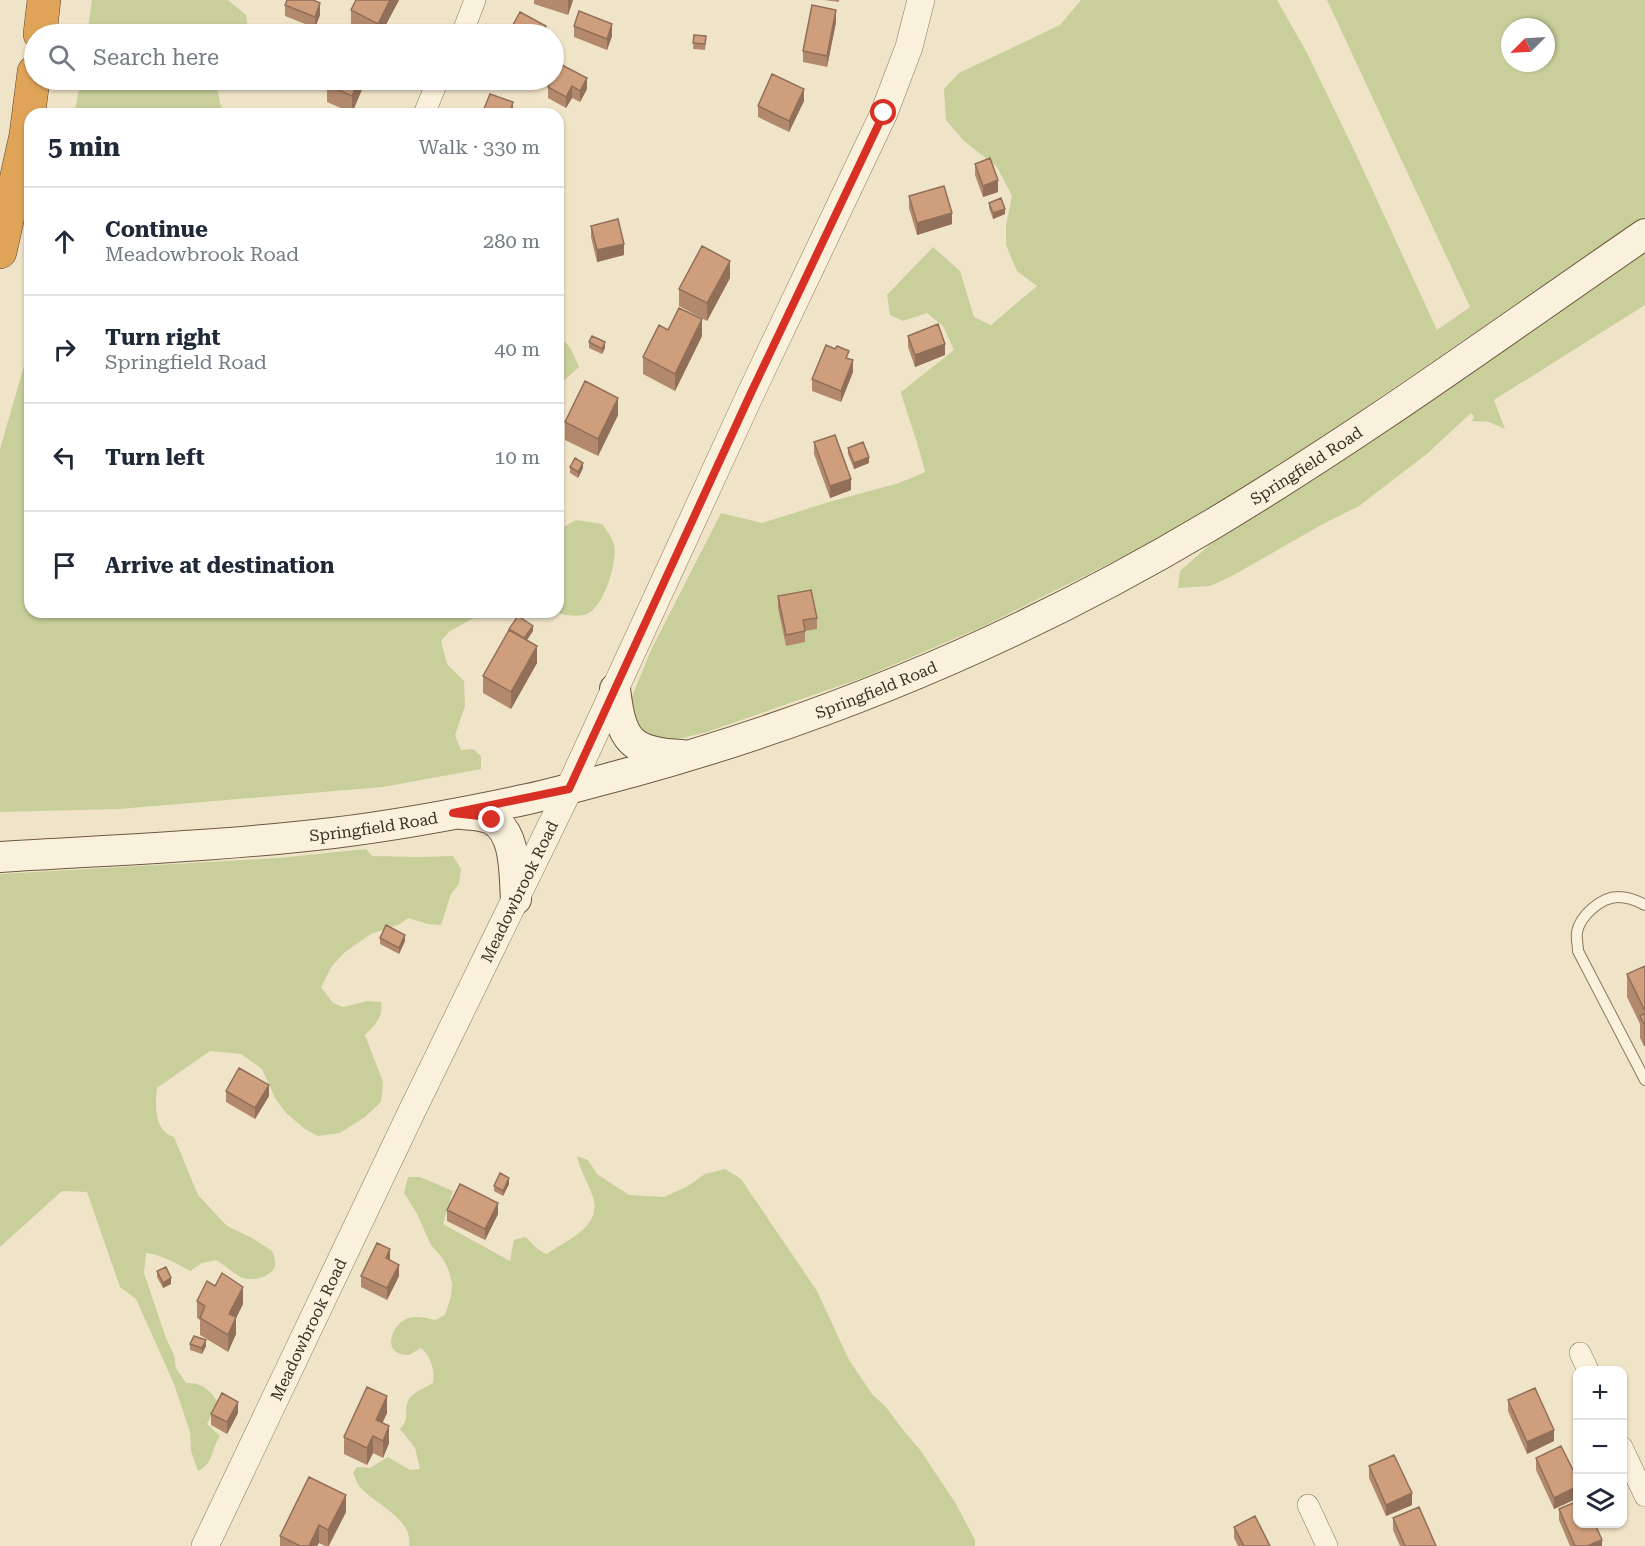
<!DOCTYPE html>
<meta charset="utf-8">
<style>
:root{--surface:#fff;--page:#f6f6f7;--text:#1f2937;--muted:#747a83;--line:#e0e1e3}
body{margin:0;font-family:"Roboto Serif",serif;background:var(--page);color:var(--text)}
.controls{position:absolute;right:18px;bottom:18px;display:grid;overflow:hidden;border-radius:12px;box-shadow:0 2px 4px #0004}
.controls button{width:54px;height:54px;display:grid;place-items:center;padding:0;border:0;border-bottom:2px solid var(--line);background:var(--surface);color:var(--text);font:30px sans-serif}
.compass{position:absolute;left:1501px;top:18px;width:54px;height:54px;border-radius:50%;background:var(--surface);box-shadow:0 2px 4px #0004;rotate:246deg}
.stop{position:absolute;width:18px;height:18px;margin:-14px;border:4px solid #d93025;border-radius:50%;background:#fff}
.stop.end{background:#d93025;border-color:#fff;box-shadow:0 2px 6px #0008}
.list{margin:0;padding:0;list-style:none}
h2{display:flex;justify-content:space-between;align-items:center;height:78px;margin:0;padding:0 24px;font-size:26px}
h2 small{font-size:20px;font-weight:400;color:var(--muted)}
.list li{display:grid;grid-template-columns:39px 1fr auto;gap:18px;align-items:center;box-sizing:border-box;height:108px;padding:0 24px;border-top:2px solid var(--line)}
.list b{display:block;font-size:22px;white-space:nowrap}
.list p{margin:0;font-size:20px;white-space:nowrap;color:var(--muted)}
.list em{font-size:20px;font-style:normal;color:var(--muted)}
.icon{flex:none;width:33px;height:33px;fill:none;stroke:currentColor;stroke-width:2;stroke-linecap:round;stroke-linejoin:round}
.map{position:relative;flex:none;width:1645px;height:1546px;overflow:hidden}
.search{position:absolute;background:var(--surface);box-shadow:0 2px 4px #0004;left:24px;top:24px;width:540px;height:66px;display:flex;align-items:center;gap:15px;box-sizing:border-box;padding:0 21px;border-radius:33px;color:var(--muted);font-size:22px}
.panel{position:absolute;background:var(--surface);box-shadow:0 2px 4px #0004;left:24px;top:108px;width:540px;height:510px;border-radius:18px}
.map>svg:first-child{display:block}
.green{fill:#c9cf9b;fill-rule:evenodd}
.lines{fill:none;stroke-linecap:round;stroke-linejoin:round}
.service-casing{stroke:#8d765c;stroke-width:12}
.minor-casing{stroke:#8d765c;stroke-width:22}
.tertiary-casing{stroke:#8d765c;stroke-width:28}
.secondary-casing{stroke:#6f573f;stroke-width:32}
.motorway-casing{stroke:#5b4430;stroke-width:34}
.service{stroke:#faf1dc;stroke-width:10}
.minor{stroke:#faf1dc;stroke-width:21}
.tertiary{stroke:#faf1dc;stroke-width:27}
.secondary{stroke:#faf1dc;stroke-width:30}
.motorway{stroke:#e0a458;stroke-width:33}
.wall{fill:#b2896c}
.shaded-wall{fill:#916f58}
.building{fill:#cf9f7d;stroke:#916f58;stroke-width:1.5}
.route{stroke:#d93025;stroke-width:8}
.labels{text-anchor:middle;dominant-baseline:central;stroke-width:4.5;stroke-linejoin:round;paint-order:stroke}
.street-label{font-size:16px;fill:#3d2e20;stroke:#f7eed8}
</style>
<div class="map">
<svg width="1645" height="1546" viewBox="0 0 1645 1546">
<rect width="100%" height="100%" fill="#f0e4c8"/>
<path class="green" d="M92,0H228L246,15L249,34H87Z
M1081,0H1277L1307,53L1355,152L1437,330L1470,307L1327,0H1645V217L1273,470L1159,539L982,627L865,677L704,733L655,744L638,737L628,706L652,648L721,513L762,523L829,502L899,483L925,472C919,444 908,419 901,392L954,350L943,326L927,313L903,321L890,315L887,295L933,247L960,271L974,317L991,325L1037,286L1017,271L1006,245V225L1012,196L997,167L964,141L946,120L944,89L959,73L1060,25ZM1510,27H1546V63H1510Z
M81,80H216L220,103L224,114H74Z
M1645,248V305L1494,400L1505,429L1489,422L1472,421L1474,416L1471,413L1428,453L1359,506L1323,524L1232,576L1210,586L1178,588L1180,571L1222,534Z
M558,335L570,347L579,367L558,386Z
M30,345V612H485L450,631L441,641L447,664L464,681L465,706L455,735L461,750L473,749L481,756V769L383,787L119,809L0,812V449Z
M576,520L602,524C606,530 613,538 614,545C618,562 603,611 584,615C576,617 563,615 556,612H558V530Z
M366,849L372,856L419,857L453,856L461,869L459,884L451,894L441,925L428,924L408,918L400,924L371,934L345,952L332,966L321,987L333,1003L343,1007L367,1001L381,1002C384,1016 374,1026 365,1035L383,1082L381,1102L365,1117L340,1133L318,1136L305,1129L286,1113L275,1098L262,1069L241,1054L210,1051L157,1088C155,1106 154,1130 174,1137L198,1195L227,1226L252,1238L272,1251C274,1255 276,1261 275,1266C271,1278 251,1282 241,1277C232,1273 225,1265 216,1260L202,1263L190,1271C176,1263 162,1255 146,1253L144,1273L166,1338L174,1355L176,1368L186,1383C201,1382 211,1390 218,1403L207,1424L220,1436C211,1449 214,1464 198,1471L191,1451L190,1432L174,1384L136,1299L120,1287L87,1192L62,1191L0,1247V874L278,858Z
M577,1156L588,1160L597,1174L629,1195L664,1197L688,1186L705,1174L725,1169L741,1179L817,1291L849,1360L872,1394L886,1407L900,1426L921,1451L956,1504L975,1540V1546H409C414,1519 373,1503 359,1486C357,1483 355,1477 353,1473L357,1467L370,1468L388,1457L410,1470L420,1469L415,1448L400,1429C411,1416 403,1413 408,1401C412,1392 425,1388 433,1383C435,1371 431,1356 421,1348L409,1355C404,1355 398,1354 395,1351C385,1342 396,1323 406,1319C415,1315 427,1318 435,1320L445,1315L451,1296L452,1284L449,1271L443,1259L431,1245L416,1212L404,1193L408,1177H420L453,1191L443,1224L510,1261L514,1240L525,1237C533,1243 537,1251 547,1254C569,1238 606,1226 591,1192C586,1179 580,1170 577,1156Z"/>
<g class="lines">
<defs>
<path id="service" d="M1645,905C1636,900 1628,897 1618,897C1601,897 1580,916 1577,932C1576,938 1578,945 1578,951L1645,1080"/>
<path id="minor" d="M462,34L475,0
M424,114L438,80
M1580,1353L1588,1370
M1622,1447L1645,1496
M1308,1505L1327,1546"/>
<g id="tertiary">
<path id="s1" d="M205,1546L412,1111L569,789L750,395L884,113L909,47L921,0"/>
</g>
<g id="secondary">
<path d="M615,689C621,739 629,753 682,755"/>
<path d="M462,814C472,815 482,815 491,819C517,832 514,874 516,899"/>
<path id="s2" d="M0,857C111,850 222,846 333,833C398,825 463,813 528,799C563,791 598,781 632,772C836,716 1030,633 1211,525C1360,436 1501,333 1645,234"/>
</g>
<path id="motorway" d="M40,34L44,0
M0,252L26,135L34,72"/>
</defs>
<use href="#service" class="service-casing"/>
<use href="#minor" class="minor-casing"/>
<use href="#tertiary" class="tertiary-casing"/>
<use href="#secondary" class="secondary-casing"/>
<use href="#motorway" class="motorway-casing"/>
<use href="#service" class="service"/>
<use href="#minor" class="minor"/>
<use href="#tertiary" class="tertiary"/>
<use href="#secondary" class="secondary"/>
<use href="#motorway" class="motorway"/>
</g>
<path class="wall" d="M399,0L381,34H365L351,27V10Z
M534,0H573L568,15L534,4Z
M824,0H839V2Z
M285,5L320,15L315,28L285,16Z
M836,22L827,67L803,62V51Z
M574,26L612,36L607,50L574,37Z
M694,35L706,42L705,50L693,49Z
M587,78V89L580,102L572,98L566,108L548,98V87Z
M324,80H366L352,113L327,102V90L324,88Z
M511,80H527L523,86Z
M804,101L789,132L758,117V106Z
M975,164L998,192L983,197L975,175Z
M909,196L952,224L917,235L909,208Z
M989,203L1005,214L993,219L989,208Z
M591,226L624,255L597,262L591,237Z
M730,278L707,321L679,306V289Z
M702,336L675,391L643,374V357Z
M908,336L945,355L915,367L908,347Z
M589,342L605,348L602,354L589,348Z
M849,359L853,372L841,402L812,391V379Z
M618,415L598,456L565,440V422Z
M814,442L851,490L830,498L814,454Z
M848,448L869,463L854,469L848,454Z
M570,467L583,468L578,478L570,473Z
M778,596L817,618V629L805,631V642L786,646L778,608Z
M533,631L527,640L537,663L511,709L483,693V676Z
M380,938L405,941L399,954L380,944Z
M1645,966V1046H1644L1640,1038V1024L1627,997V974Z
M226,1091L269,1096L255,1119L226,1102Z
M509,1184L503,1196L494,1191V1186Z
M447,1210L498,1214L485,1240L447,1221Z
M390,1260L399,1276L387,1300L361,1287V1276Z
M157,1271L171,1284L163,1288L157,1277Z
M197,1301L243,1304L236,1318V1334L228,1352L200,1335V1320L197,1318Z
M190,1344L206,1346L202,1354L190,1350Z
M1508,1400L1554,1441L1527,1454L1508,1411Z
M238,1413L227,1434L211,1425V1414Z
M387,1413L382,1423L389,1443L383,1458L373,1453L367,1465L344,1454V1437Z
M1536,1458L1578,1480V1498L1554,1509L1536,1470Z
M1369,1466L1412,1505L1386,1516L1369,1478Z
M1559,1509L1602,1546H1570L1559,1520Z
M346,1512L329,1546H325L319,1543L317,1546H280V1536Z
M1393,1518L1436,1546H1400L1393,1530Z
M1234,1527L1270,1546H1238L1234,1538Z"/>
<path class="shaded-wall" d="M390,0H399L381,34H378V24Z
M568,0H573L568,15Z
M320,3V15L315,28V17Z
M836,10V22L827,67V56Z
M612,24V36L607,50V39Z
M546,26V34H542Z
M587,78V89L580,102V91Z
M359,80H366L352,113V96Z
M523,80H527L523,86Z
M572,86V98L566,108V97Z
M804,89V101L789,132V121Z
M513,102V114H509Z
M998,180V192L983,197V186Z
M1005,209V214L993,219V213Z
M952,213V224L917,235V223Z
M624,244V255L597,262V250Z
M730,261V278L707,321V303Z
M702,319V336L675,391V374Z
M605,342V348L602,354V349Z
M945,344V355L915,367V355Z
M853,360V372L841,402V391Z
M618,398V415L598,456V439Z
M869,457V463L854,469V463Z
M583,463V468L578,478V472Z
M851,479V490L830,498V486Z
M533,626V631L524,644V639Z
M537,646V663L511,709V692Z
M405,935V941L399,954V948Z
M1645,1023V1046H1644V1024Z
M269,1085V1096L255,1119V1108Z
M509,1178V1184L503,1196V1191Z
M498,1203V1214L485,1240V1229Z
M390,1249V1261L386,1258Z
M399,1265V1276L387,1300V1288Z
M171,1278V1284L163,1288V1283Z
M243,1287V1304L236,1318V1334L228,1352L229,1314Z
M206,1340V1346L202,1354V1348Z
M387,1396V1413L376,1437V1420Z
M238,1402V1413L227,1434V1422Z
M389,1426V1443L383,1458V1441Z
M1554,1430V1441L1527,1454V1442Z
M373,1436V1453L367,1465V1448Z
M1578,1486V1498L1554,1509V1498Z
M1412,1493V1505L1386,1516V1505Z
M346,1495V1512L328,1546V1530Z
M319,1525V1543L317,1546H309Z
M1602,1540V1546H1587Z"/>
<path class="building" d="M287,0H313L320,3L315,17L285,5Z
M356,0H390L378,24L351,10Z
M812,5L836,10L827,56L803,51Z
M579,11L612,24L607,39L574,26Z
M520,12L546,26L542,34H508Z
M317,29L330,34H315Z
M694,35L706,36L705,44L693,43Z
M560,64L587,78L580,91L572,86L566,97L548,87L552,80H554V77Z
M772,74L804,89L789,121L758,106Z
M330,80H359L352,96L327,85Z
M490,94L513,102L509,114H482Z
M990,158L998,180L983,186L975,164Z
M944,186L952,213L917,223L909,196Z
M1001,198L1005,209L993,213L989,203Z
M618,219L624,244L597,250L591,226Z
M702,246L730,261L707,303L679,289Z
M679,308L702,319L675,374L643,357L659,325L668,330Z
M938,324L945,344L915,355L908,336Z
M592,336L605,342L602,349L589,342Z
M826,345L835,349L837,346L849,351L846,358L853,360L841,391L812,379Z
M585,381L618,398L598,439L565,422Z
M835,435L851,479L830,486L814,442Z
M863,442L869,457L854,463L848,448Z
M575,458L583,463L578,472L570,467Z
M811,590L817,618L803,620L805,631L786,635L778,596Z
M518,616L533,626L524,638L509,629Z
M509,630L537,646L511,692L483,676Z
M386,925L405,935L399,948L380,938Z
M1645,966V1011L1627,974Z
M1645,1013V1023L1644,1024L1640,1016Z
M239,1068L269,1085L255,1108L226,1091Z
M500,1173L509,1178L503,1191L494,1186Z
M460,1184L498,1203L485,1229L447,1210Z
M377,1243L390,1249L386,1258L399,1265L387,1288L361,1276Z
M166,1267L171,1278L163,1283L157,1271Z
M222,1273L243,1287L229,1314L236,1317L228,1335L200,1318L205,1306L197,1301L207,1281L215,1286Z
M194,1336L206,1340L202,1348L190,1344Z
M367,1387L387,1396L376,1420L389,1426L383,1441L373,1436L367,1448L344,1437Z
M1535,1388L1554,1430L1527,1442L1508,1400Z
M222,1393L238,1402L227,1422L211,1414Z
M1561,1446L1578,1480V1486L1554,1498L1536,1458Z
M1394,1455L1412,1493L1386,1505L1369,1466Z
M309,1477L346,1495L328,1530L319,1525L309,1546H300L280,1536Z
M1578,1501V1524H1595L1602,1540L1587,1546H1575L1559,1509Z
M1419,1507L1436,1546H1405L1393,1518Z
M1255,1516L1270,1546H1244L1234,1527Z"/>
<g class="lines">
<path class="route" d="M492,820L480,816L453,813L569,789L750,395L884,113"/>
</g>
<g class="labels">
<g class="street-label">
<text stroke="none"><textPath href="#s2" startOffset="1383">Springfield Road</textPath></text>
<text stroke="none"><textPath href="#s2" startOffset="897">Springfield Road</textPath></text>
<text stroke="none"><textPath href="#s2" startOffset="375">Springfield Road</textPath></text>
<text stroke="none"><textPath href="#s1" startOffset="726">Meadowbrook Road</textPath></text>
<text stroke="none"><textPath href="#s1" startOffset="240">Meadowbrook Road</textPath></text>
</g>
</g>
</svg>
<div class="controls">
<button>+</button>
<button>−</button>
<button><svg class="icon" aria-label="layers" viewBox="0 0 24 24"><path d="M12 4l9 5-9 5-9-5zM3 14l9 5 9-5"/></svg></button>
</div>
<svg class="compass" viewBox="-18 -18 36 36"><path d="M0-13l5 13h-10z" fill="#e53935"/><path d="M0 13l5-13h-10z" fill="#747a83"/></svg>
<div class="stop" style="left:884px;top:113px"></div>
<div class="stop end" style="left:492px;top:820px"></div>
<div class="search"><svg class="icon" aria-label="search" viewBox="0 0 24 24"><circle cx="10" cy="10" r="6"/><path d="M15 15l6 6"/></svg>Search here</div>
<section class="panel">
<h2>5 min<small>Walk · 330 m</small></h2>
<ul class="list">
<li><svg class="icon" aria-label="ahead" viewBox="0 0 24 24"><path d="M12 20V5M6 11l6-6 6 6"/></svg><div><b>Continue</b><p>Meadowbrook Road</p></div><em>280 m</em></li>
<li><svg class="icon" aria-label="right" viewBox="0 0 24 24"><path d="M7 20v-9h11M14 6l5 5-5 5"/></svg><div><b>Turn right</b><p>Springfield Road</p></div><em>40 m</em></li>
<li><svg class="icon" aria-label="left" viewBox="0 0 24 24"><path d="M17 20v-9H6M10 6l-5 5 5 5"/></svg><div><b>Turn left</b></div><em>10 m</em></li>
<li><svg class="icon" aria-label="arrive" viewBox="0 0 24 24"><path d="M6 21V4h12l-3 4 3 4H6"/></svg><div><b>Arrive at destination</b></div></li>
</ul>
</section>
</div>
